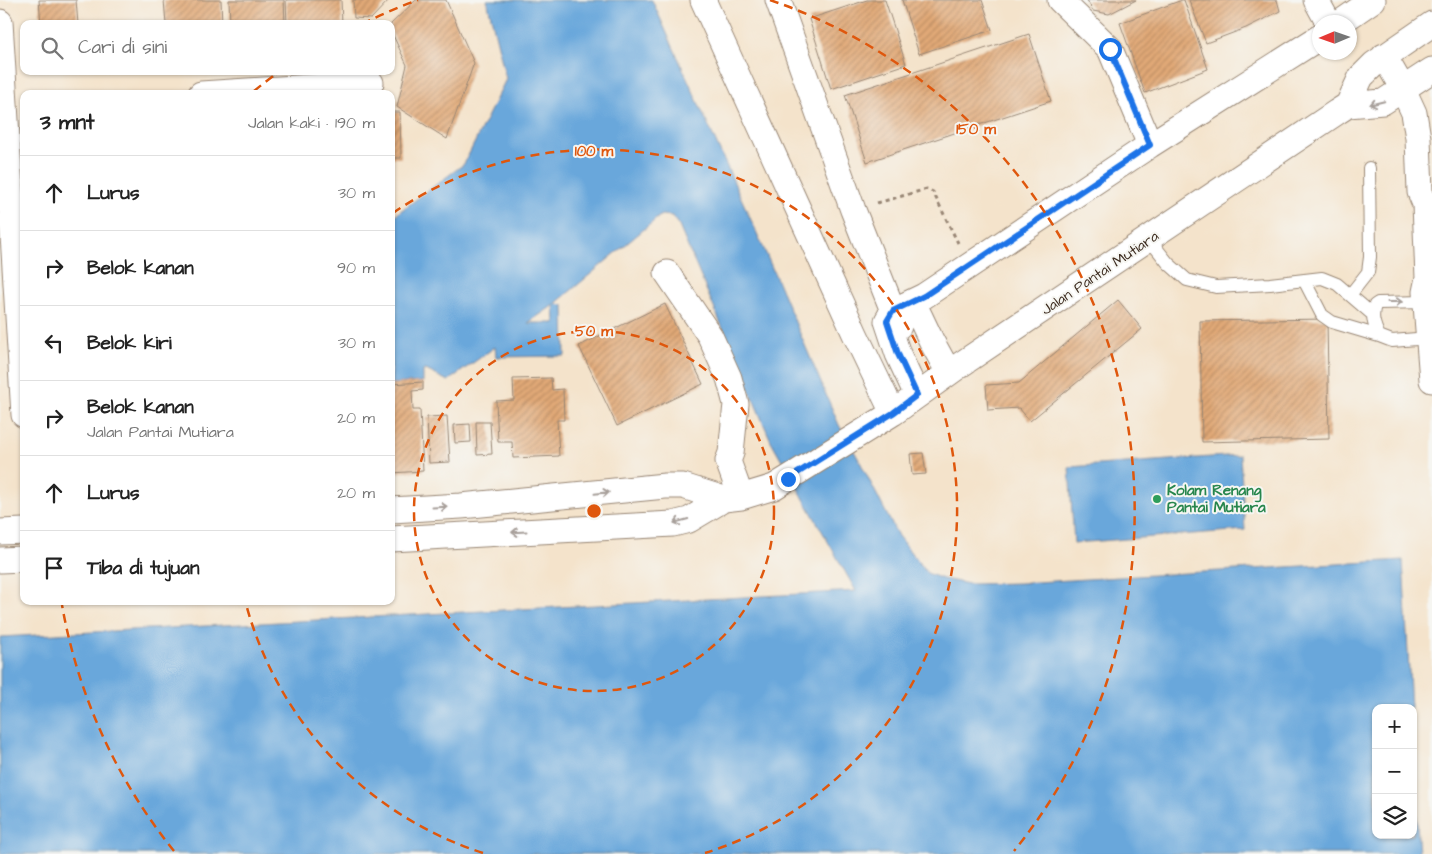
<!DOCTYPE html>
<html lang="id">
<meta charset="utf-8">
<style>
:root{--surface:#fff;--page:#f6f6f6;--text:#222;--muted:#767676;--line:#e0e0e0}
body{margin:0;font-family:"Architects Daughter",sans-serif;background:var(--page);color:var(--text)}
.controls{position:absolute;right:15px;bottom:15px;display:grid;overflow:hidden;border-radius:10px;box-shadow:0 1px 4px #0004}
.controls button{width:45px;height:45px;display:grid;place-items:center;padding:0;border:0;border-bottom:1px solid var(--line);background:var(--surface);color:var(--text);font:25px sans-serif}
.compass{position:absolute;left:1312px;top:15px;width:45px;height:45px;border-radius:50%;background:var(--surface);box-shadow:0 1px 4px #0004;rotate:268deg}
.stop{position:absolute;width:15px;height:15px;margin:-11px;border:4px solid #1a73e8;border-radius:50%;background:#fff}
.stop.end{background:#1a73e8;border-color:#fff;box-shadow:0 1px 5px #0008}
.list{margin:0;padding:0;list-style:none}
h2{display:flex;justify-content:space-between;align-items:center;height:65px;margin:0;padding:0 20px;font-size:21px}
h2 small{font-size:16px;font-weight:400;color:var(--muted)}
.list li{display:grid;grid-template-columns:32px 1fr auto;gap:15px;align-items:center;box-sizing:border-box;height:75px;padding:0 20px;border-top:1px solid var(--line)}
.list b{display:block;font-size:19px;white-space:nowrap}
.list p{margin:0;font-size:16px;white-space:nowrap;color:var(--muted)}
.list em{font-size:16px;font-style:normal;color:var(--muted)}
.icon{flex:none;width:28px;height:28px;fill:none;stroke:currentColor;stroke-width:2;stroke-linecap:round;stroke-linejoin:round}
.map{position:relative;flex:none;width:1432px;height:854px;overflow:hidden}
.search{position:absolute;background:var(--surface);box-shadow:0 1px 4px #0004;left:20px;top:20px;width:375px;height:55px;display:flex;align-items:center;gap:12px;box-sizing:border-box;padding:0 18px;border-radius:10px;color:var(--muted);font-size:19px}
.panel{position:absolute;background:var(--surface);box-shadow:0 1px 4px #0004;left:20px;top:90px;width:375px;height:515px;border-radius:10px}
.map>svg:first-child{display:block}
.water{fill:#69a7db;stroke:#52687c;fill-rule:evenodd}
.building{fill:url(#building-hatch)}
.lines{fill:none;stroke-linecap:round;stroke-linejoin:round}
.service-casing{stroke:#988674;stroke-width:14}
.minor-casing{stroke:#988674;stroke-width:27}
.path{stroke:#988674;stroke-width:3;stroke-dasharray:4 4;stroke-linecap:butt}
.service{stroke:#fff;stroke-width:12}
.minor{stroke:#fff;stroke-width:25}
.oneway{stroke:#a79f9a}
.route{stroke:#1a73e8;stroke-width:6}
.ring{fill:none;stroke:#df570d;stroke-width:2.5;stroke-dasharray:9 6}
.leisure-dot{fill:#2e9e5b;stroke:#f6f6f2;stroke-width:2}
.labels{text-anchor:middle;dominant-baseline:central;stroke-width:4;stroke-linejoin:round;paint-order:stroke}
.street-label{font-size:15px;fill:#3b2a1e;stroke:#f6f6f2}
.leisure-label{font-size:15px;font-weight:bold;fill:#27864d;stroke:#f6f6f2;text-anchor:start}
.centre{fill:#df570d;stroke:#f6f6f2;stroke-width:2.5}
.ring-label{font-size:15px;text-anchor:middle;font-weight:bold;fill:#df570d;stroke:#f6f6f2;stroke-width:4;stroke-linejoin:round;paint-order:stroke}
</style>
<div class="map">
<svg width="1432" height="854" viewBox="0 0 1432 854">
<defs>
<pattern id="building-hatch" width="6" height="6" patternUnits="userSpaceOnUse" patternTransform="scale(1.25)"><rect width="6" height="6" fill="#e1a977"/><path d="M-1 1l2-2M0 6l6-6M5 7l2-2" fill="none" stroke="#b88a61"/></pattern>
</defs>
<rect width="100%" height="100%" fill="#f6f6f2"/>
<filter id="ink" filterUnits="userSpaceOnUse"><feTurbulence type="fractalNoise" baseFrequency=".02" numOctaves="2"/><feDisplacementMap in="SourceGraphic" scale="10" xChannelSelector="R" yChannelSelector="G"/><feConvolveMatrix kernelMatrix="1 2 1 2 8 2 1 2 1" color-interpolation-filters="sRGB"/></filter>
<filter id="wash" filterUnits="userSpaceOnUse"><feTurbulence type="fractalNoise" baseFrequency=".0096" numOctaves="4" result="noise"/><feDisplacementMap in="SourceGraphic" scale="20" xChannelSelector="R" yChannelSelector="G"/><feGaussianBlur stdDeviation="1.12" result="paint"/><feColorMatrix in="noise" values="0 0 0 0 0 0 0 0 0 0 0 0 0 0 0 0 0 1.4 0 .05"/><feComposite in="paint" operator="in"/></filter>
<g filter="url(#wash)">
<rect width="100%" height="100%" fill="#f4e3cb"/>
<path class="water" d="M487,0H652L764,249L839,425L858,458L898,536L927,573L943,579L969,584L1020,583L1403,560L1411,708H1376V835H1413V754L1419,854H0V637L856,591L771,441L679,226L672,216L661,215L555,304L564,305L565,356L496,357L495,347L448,381L426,370L423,371V382L391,384V218L464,164L506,79ZM554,305L555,323H528Z
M1240,455L1245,530L1074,543L1069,467Z"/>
<g id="blocks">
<path class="building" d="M39,0H76L78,24H41Z
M164,0H221L222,24H166Z
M229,0H284L285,24H230Z
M286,0H341L342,24H287Z
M353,0H389L371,19L354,18Z
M416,0H446L474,63L447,139L397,107L407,65L391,31V24Z
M867,0H885L906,64L831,89L809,19Z
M902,0H982L992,30L919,54Z
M1087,0H1136L1109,14L1093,11Z
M1182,0H1184L1208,69L1145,93L1120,23Z
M1189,0H1277L1280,11L1246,28L1206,43Z
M1029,34L1051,101L867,162L845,95Z
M391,112H400L401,158H391Z
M1118,300L1142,329L1030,421L1019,408L988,410L986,385L1019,383Z
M665,304L703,384L617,426L579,346Z
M1327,319L1329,439L1202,442L1200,321Z
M551,378L552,390L563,389L564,420H557L559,456L513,458L512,442H498L496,401L514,400L513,379Z
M423,382V390L412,391L413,410H420L423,471L391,473V384Z
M447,416L450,462L429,463L427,417Z
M476,422H490L492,454L477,455Z
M470,424L471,442L455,443L454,425Z
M923,453L926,474L912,475L910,454Z"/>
</g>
</g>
<g filter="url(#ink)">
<use href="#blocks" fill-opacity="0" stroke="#988674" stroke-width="1"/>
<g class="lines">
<defs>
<path id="service" d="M1149,239L1168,263L1187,280L1216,287L1270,284L1322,278L1337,284L1372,314
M1304,280L1322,315L1332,322L1379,336
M1350,295L1368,272L1370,257L1369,168
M1426,302L1378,303L1375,305C1371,317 1374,325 1379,336L1392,341L1429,338"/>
<path id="minor" d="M703,0L855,334L893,413
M778,0L853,210L899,326
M1060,0L1110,49L1150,145
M1316,0L1328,22
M0,22L24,415
M1341,22L1373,0
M1384,56L1403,89L1414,113L1418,138L1420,192L1425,204L1428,278L1425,292L1432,380
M201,94L371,83
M1348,105L1361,77L1374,64L1432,24
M667,273L710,336L729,378L736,404L731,453L728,461L741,497
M913,302L932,342L949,373
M917,395L898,354L887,321L893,311L924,296L1150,145L1320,37
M391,510L461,506L665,486H683L724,499L741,497L774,487L893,413L960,365L1337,112L1348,105L1383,102L1432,70
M0,532L24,531
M391,539L673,524L689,520L724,499
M0,560L24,559"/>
</defs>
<use href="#service" class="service-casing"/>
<use href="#minor" class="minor-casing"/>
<path class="path" d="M877,203L927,189L933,192L958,243"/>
<use href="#service" class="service"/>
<use href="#minor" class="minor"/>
</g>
<defs><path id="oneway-shaft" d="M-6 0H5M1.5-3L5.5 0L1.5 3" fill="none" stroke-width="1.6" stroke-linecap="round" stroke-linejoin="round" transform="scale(1.25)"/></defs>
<g class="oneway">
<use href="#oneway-shaft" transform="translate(1377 103) rotate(166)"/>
<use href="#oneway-shaft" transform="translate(1395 302)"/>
<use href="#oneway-shaft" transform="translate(602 493) rotate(-6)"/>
<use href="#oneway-shaft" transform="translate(440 507) rotate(-3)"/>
<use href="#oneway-shaft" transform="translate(681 521) rotate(165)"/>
<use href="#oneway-shaft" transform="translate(519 532) rotate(177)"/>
</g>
</g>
<g class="lines" filter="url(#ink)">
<path class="route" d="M788,479L893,413L917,395L898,354L887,321L893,311L924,296L1150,145L1110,49"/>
</g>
<g class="ring">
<circle cx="594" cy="511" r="180"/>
<path d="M483 853A360 360 0 0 1 246 604M393 213A360 360 0 1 1 705 853"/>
<path d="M174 851A540 540 0 0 1 62 605M254 91A540 540 0 0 1 280 71M362 24A540 540 0 0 1 418 0M770 0A540 540 0 0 1 1014 851"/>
</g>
<circle class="leisure-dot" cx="1157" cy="499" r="5"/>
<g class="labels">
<g class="street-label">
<text transform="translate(1100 273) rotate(-34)">Jalan Pantai Mutiara</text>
</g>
<g class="leisure-label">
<text x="1167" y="490">Kolam Renang<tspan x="1167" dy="17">Pantai Mutiara</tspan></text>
</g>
</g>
<circle cx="594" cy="511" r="8" class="centre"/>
<g class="ring-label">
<text x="976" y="134">150 m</text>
<text x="594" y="156">100 m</text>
<text x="594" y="336">50 m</text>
</g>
</svg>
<div class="controls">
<button>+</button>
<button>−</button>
<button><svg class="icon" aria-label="layers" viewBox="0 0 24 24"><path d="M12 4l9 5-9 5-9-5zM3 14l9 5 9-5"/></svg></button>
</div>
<svg class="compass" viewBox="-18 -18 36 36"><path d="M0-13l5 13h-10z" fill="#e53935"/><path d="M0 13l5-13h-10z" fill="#767676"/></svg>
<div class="stop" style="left:1110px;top:49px"></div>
<div class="stop end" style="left:788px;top:479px"></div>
<div class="search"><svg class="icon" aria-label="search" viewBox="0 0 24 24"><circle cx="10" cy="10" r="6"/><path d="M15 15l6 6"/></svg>Cari di sini</div>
<section class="panel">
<h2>3 mnt<small>Jalan kaki · 190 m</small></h2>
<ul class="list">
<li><svg class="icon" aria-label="ahead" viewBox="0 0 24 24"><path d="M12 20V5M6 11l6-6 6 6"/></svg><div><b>Lurus</b></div><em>30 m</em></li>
<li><svg class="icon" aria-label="right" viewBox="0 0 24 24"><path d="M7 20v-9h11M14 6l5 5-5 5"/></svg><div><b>Belok kanan</b></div><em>90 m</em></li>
<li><svg class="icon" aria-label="left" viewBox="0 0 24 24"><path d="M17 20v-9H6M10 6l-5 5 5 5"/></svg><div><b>Belok kiri</b></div><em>30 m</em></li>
<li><svg class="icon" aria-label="right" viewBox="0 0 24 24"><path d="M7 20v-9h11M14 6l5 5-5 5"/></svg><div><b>Belok kanan</b><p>Jalan Pantai Mutiara</p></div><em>20 m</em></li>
<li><svg class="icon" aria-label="ahead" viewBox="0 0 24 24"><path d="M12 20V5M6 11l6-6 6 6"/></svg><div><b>Lurus</b></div><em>20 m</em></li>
<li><svg class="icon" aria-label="arrive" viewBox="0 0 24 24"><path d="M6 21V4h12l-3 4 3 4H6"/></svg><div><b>Tiba di tujuan</b></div></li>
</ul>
</section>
</div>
